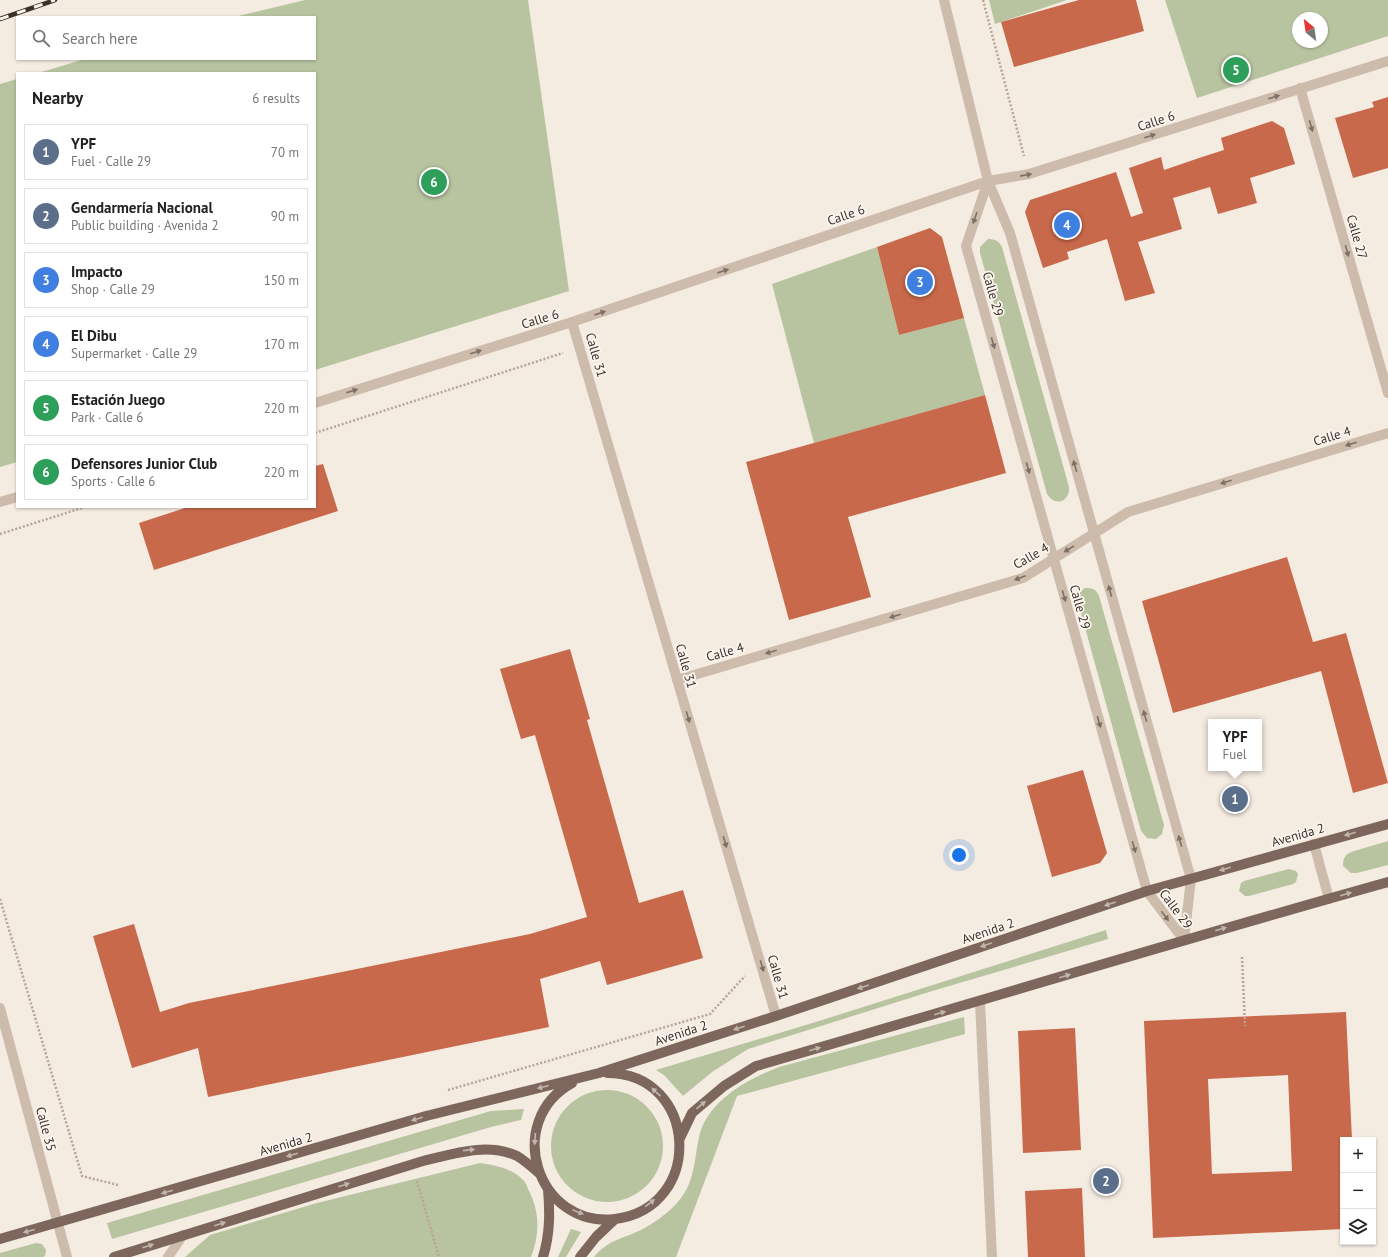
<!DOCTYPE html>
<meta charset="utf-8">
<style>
:root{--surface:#fff;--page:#f6f6f6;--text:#222;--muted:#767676;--line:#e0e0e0;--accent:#1f5a5e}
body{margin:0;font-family:"PT Sans",sans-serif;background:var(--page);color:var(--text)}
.controls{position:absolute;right:12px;bottom:12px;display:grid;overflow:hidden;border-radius:0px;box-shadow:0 1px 3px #0004}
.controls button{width:36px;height:36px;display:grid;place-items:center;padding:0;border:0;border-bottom:1px solid var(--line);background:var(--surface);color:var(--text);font:20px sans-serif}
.compass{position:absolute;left:1292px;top:12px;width:36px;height:36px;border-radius:50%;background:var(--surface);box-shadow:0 1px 3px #0004;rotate:331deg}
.you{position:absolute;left:959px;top:855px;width:14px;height:14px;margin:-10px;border:3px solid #fff;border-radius:50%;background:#1a73e8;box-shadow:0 0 0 6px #1a73e833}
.badge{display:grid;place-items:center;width:26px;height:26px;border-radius:50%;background:var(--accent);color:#fff;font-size:13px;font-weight:700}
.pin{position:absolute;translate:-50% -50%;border:2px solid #fff;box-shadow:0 1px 4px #0006}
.popup{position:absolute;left:1208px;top:719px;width:54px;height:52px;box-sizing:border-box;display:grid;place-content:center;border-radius:0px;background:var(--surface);filter:drop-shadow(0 1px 3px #0005);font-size:13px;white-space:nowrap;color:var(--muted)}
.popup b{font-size:15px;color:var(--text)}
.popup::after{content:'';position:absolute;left:50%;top:100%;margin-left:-8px;border:8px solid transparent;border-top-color:var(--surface)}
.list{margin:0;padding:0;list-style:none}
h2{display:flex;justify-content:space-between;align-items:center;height:52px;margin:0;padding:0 16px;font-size:17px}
h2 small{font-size:13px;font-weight:400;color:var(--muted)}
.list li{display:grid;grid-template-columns:26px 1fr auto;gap:12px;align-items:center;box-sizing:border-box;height:56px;margin:0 8px 8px;padding:0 8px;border:1px solid var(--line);border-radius:0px}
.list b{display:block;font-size:15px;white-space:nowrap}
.list p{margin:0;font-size:13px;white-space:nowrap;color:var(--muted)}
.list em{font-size:13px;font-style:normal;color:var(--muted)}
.icon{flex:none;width:22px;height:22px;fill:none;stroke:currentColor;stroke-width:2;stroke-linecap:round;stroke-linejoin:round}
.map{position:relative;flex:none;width:1388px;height:1257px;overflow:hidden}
.search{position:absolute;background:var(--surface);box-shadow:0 1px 3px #0004;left:16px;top:16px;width:300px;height:44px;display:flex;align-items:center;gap:10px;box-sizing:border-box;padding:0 14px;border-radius:0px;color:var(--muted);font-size:15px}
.panel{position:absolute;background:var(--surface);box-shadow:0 1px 3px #0004;left:16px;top:72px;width:300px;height:436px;border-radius:0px}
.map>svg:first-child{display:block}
.green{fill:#b8c4a0;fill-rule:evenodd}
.building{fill:#c8694b;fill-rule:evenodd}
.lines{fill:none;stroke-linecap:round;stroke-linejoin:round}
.path{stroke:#b9a596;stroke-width:2.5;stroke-dasharray:2 2;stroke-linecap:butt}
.minor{stroke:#cdbbac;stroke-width:10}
.major{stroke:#7d675c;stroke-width:10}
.rail-casing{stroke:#3b302b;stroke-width:4.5}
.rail{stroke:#fbf5ee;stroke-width:3;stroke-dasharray:9;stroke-linecap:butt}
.oneway{fill:#7d6f65}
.oneway2{fill:#c2b5ac}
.labels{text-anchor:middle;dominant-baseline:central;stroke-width:3.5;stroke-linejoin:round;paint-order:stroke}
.street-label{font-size:13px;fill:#3b302b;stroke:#fbf5ee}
</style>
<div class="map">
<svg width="1388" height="1257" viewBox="0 0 1388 1257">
<rect width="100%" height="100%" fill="#f4ebe1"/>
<path class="green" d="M305,0H528L569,291L315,370V73H38L85,59H315V17H234Z
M989,0H1067L995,24Z
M1165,0H1388V36L1197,98ZM1298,18H1322V42H1298Z
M17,79V462L0,467V84Z
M988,239C995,239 999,241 1002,247L1069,487C1070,502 1055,507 1047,494L980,253V247Z
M877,247L899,335L964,318L985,395L814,443L772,284Z
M1085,588C1093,588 1096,589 1099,596L1164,825L1162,834L1156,839L1147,838L1141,831L1078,602C1077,595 1079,592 1085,588Z
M1388,841V865L1357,873H1351L1343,866C1343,858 1345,855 1351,852Z
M1289,869L1296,871L1298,874L1296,882L1293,884L1249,896H1245L1239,891L1241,883L1244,881Z
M1106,930L1108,939L929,992L748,1049L712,1072L683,1096L664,1075L656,1070L819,1021Z
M964,1017L965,1034L737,1096L676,1257H594C608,1240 622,1239 641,1230C654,1223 667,1214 677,1203C695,1183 694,1161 699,1137C707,1101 748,1079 779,1067Z
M551 1146a56 56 0 1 1 112 0a56 56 0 1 1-112 0Z
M524,1109L521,1120L491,1127L112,1239L107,1223L491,1111Z
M480,1163C494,1165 511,1168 522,1179C525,1181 527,1186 528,1189C540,1211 540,1234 531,1257H185L210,1235L317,1203Z
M571,1229L581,1232L566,1257H558Z
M36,1243L42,1244L46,1250L45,1256L43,1257H0V1253Z"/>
<path class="building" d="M1079,0H1136L1144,31L1014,67L1001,22Z
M1388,97V168L1353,178L1335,118L1374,107L1372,102Z
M1272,121L1284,128L1295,164L1250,178L1257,203L1218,214L1210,187L1173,198L1182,229L1138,242L1155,293L1125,301L1107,239L1067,252L1069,259L1043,268L1025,212L1030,200L1116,172L1131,217L1143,213L1129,168L1161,157L1164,170L1202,157L1224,150L1221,138Z
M930,228L942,237L964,318L899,335L877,247Z
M985,395L1006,473L848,517L871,597L789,620L746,462Z
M323,464L338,511L154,570L139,523L188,507H315V466Z
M1287,557L1313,642L1346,633L1388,783L1353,793L1321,671L1173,713L1142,601Z
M570,649L590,719L587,720L639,903L683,890L703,958L607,985L600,961L540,979L549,1027L208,1097L198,1048L132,1068L93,936L134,924L160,1012L189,1003L530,934L587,917L535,735L521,739L500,669Z
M1083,770L1107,853L1100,863L1052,877L1027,786Z
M1346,1012L1352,1140H1343V1229L1153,1238L1144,1021ZM1288,1075L1292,1171L1212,1174L1208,1079Z
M1075,1028L1081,1150L1023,1153L1018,1031Z
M1082,1188L1085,1257H1028L1025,1191Z"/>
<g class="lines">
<path class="path" d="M983,0L1024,156
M315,433L563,353
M0,534L85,507
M0,899L82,1176L118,1185
M1242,957L1245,1026
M448,1090L710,1014L745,976
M417,1181L439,1257"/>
<path class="minor" d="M944,0L988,181L1010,233L1191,879L1184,940
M1300,88L1388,393
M988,181L966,246L1147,891L1184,940
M572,322L776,1016
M315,403L572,322L988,181L1029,174L1388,61
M0,502L17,497
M677,680L1023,578L1128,512L1388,433
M1314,844L1329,899
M980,1002L992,1257
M0,1008L67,1257
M168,1257L183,1235"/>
<path class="major" d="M572,1083C503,1121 537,1228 615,1219C705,1208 699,1073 607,1073
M680,1138L692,1113L724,1086L756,1066C967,1005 1177,941 1388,882
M0,1239L426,1116L599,1073L776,1016L1147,891L1388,824
M114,1257L423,1161C453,1154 487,1142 517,1156C524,1160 532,1167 539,1173
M543,1257C550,1234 550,1213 548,1189
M580,1257L596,1237L615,1219"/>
<defs>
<path id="rail" d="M0,19L55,0"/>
</defs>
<use href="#rail" class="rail-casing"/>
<use href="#rail" class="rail"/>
</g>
<defs><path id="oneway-solid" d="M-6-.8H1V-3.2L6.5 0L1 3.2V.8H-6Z"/></defs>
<g class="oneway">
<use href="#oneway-solid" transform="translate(1274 97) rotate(-18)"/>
<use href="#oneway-solid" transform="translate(1311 126) rotate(74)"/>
<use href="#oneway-solid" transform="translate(1150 136) rotate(-18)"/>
<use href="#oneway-solid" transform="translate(1026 175) rotate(-11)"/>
<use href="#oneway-solid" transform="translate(975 218) rotate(109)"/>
<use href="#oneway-solid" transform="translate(1347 251) rotate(74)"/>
<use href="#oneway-solid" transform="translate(723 271) rotate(-19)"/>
<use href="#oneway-solid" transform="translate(600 313) rotate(-19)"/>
<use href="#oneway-solid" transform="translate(993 343) rotate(74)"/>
<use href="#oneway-solid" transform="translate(476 352) rotate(-17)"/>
<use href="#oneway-solid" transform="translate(352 391) rotate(-17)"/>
<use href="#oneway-solid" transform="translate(1351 444) rotate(163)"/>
<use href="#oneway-solid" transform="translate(1075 466) rotate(-106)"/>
<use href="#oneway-solid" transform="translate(1028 468) rotate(74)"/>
<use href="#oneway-solid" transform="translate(1226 482) rotate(163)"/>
<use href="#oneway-solid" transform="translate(1069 549) rotate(148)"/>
<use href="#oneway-solid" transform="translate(1020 578) rotate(159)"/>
<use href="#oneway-solid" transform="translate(1110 591) rotate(-105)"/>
<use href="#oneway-solid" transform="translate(1064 596) rotate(74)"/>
<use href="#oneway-solid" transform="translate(895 616) rotate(164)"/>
<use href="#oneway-solid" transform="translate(771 652) rotate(164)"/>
<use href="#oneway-solid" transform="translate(1145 716) rotate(-106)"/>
<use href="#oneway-solid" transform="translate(688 717) rotate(73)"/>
<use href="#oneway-solid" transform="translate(1099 722) rotate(74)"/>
<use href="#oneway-solid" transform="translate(1180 841) rotate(-106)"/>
<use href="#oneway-solid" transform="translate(725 842) rotate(73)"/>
<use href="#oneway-solid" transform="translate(1134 847) rotate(74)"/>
<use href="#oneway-solid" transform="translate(1165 916) rotate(53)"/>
<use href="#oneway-solid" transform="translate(762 966) rotate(74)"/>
</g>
<g class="oneway2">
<use href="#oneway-solid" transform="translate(1350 834) rotate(164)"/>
<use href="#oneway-solid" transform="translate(1225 869) rotate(164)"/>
<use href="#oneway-solid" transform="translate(1346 894) rotate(-16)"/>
<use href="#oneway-solid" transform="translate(1110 904) rotate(161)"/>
<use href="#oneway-solid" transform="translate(1221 929) rotate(-16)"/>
<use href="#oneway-solid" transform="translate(986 945) rotate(161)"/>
<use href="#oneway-solid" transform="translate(1065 976) rotate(-17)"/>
<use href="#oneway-solid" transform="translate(863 987) rotate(161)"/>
<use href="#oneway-solid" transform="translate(940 1013) rotate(-16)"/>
<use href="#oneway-solid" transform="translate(739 1028) rotate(162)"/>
<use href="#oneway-solid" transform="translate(815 1049) rotate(-16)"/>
<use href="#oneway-solid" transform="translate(543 1087) rotate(166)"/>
<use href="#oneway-solid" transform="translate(656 1092) rotate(-137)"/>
<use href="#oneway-solid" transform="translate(701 1105) rotate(-40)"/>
<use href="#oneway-solid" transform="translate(417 1119) rotate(164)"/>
<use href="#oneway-solid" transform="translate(535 1139) rotate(94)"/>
<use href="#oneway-solid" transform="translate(469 1150) rotate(-6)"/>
<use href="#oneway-solid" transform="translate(292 1155) rotate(164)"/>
<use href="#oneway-solid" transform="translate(344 1185) rotate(-17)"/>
<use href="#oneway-solid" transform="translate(167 1192) rotate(164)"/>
<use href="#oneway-solid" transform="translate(650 1203) rotate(-37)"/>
<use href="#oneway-solid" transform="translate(578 1212) rotate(23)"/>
<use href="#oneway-solid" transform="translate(220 1224) rotate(-17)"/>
<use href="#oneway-solid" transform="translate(29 1231) rotate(165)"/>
<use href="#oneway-solid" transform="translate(148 1246) rotate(-18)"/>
</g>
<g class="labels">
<g class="street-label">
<text transform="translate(1156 121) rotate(-18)">Calle 6</text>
<text transform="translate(846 215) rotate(-19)">Calle 6</text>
<text transform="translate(1357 237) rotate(74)">Calle 27</text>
<text transform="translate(993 294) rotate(74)">Calle 29</text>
<text transform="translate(540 319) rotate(-17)">Calle 6</text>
<text transform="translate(596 355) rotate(74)">Calle 31</text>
<text transform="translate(1332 436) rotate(-17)">Calle 4</text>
<text transform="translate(1031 556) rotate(-30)">Calle 4</text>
<text transform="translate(1080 607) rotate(74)">Calle 29</text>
<text transform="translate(725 652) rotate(-16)">Calle 4</text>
<text transform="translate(686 666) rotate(74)">Calle 31</text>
<text transform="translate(1298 835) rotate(-16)">Avenida 2</text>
<text transform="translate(1176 909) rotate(53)">Calle 29</text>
<text transform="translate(988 931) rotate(-19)">Avenida 2</text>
<text transform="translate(778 977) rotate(74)">Calle 31</text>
<text transform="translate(681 1033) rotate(-18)">Avenida 2</text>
<text transform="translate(46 1129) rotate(75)">Calle 35</text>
<text transform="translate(286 1144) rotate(-16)">Avenida 2</text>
</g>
</g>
</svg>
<div class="controls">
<button>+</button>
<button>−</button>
<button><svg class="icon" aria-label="layers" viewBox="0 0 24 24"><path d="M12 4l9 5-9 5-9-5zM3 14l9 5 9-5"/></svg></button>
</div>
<svg class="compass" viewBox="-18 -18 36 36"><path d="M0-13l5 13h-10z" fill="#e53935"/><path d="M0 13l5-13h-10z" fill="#767676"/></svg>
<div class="you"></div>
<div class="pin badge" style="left:1235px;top:799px;background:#5c6f8a">1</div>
<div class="popup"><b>YPF</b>Fuel</div>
<div class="pin badge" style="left:1106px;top:1181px;background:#5c6f8a">2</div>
<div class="pin badge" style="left:920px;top:282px;background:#3f7fe0">3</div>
<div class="pin badge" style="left:1067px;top:225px;background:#3f7fe0">4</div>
<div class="pin badge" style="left:1236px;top:70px;background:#2e9e5b">5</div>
<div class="pin badge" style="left:434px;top:182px;background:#2e9e5b">6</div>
<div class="search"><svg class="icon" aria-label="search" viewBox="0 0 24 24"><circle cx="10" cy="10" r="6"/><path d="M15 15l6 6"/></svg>Search here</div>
<section class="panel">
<h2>Nearby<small>6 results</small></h2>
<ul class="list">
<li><span class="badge" style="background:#5c6f8a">1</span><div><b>YPF</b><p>Fuel · Calle 29</p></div><em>70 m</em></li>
<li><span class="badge" style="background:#5c6f8a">2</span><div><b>Gendarmería Nacional</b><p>Public building · Avenida 2</p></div><em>90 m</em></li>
<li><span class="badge" style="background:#3f7fe0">3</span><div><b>Impacto</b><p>Shop · Calle 29</p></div><em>150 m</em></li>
<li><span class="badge" style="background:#3f7fe0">4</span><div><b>El Dibu</b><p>Supermarket · Calle 29</p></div><em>170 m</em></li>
<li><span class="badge" style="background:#2e9e5b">5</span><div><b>Estación Juego</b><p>Park · Calle 6</p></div><em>220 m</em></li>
<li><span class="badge" style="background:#2e9e5b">6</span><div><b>Defensores Junior Club</b><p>Sports · Calle 6</p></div><em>220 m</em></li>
</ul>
</section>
</div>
